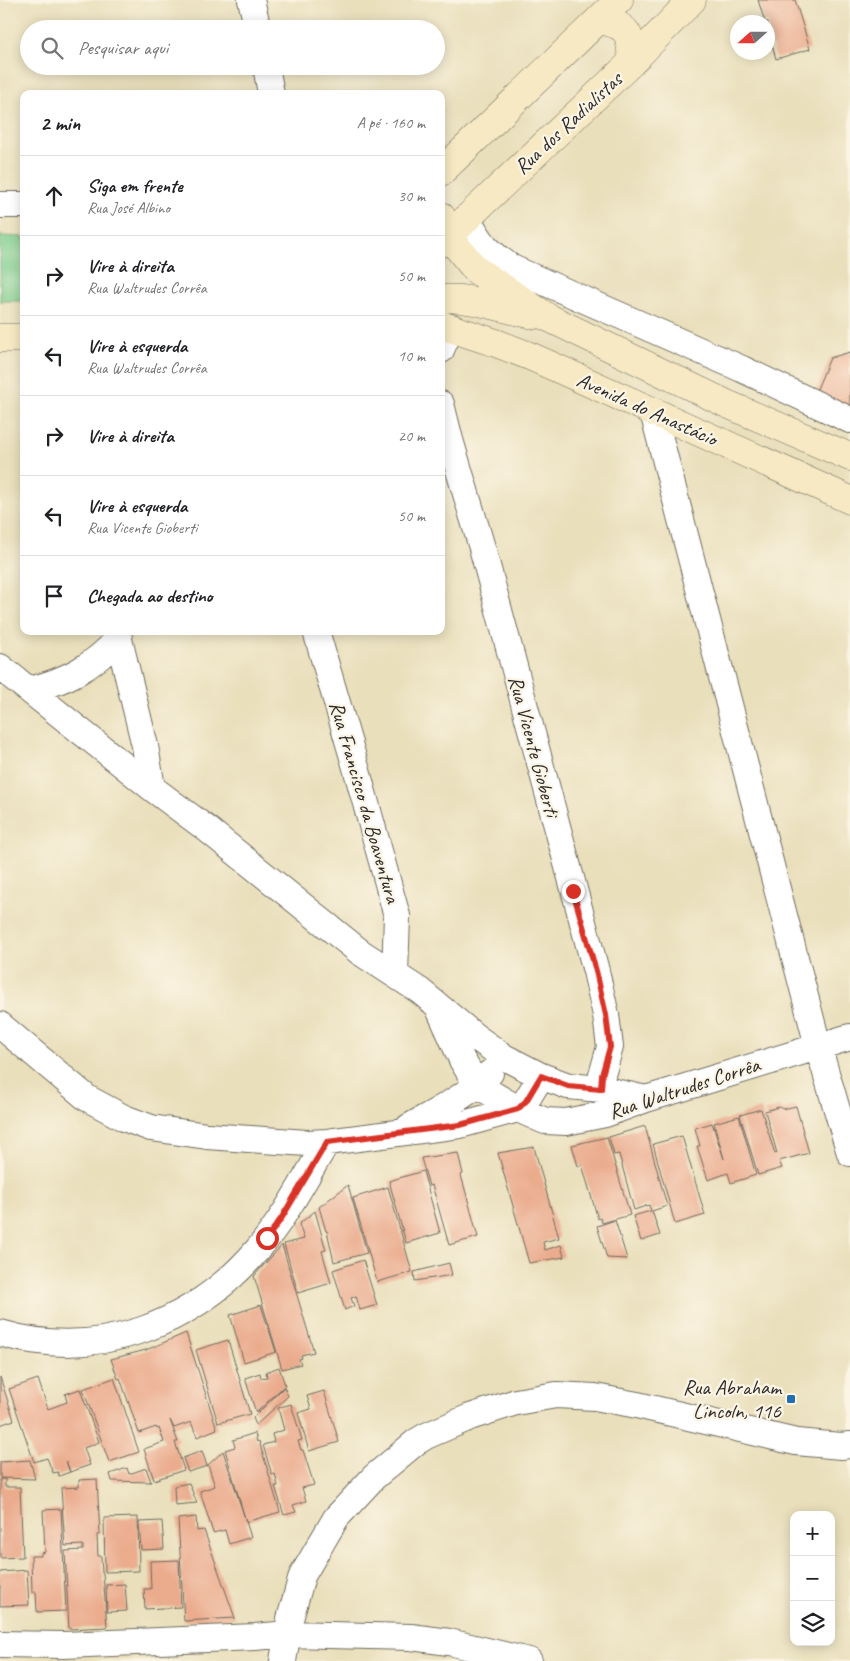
<!DOCTYPE html>
<html lang="pt">
<meta charset="utf-8">
<style>
:root{--surface:#fff;--page:#f2f2f2;--text:#202124;--muted:#757577;--line:#e0e0e0}
body{margin:0;font-family:Caveat,sans-serif;background:var(--page);color:var(--text)}
.controls{position:absolute;right:15px;bottom:15px;display:grid;overflow:hidden;border-radius:10px;box-shadow:0 2px 12px #0003}
.controls button{width:45px;height:45px;display:grid;place-items:center;padding:0;border:0;border-bottom:1px solid var(--line);background:var(--surface);color:var(--text);font:25px sans-serif}
.compass{position:absolute;left:730px;top:15px;width:45px;height:45px;border-radius:50%;background:var(--surface);box-shadow:0 2px 12px #0003;rotate:249deg}
.stop{position:absolute;width:15px;height:15px;margin:-11px;border:4px solid #d93025;border-radius:50%;background:#fff}
.stop.end{background:#d93025;border-color:#fff;box-shadow:0 1px 5px #0008}
.list{margin:0;padding:0;list-style:none}
h2{display:flex;justify-content:space-between;align-items:center;height:65px;margin:0;padding:0 20px;font-size:21px}
h2 small{font-size:16px;font-weight:400;color:var(--muted)}
.list li{display:grid;grid-template-columns:32px 1fr auto;gap:15px;align-items:center;box-sizing:border-box;height:80px;padding:0 20px;border-top:1px solid var(--line)}
.list b{display:block;font-size:19px;white-space:nowrap}
.list p{margin:0;font-size:16px;white-space:nowrap;color:var(--muted)}
.list em{font-size:16px;font-style:normal;color:var(--muted)}
.icon{flex:none;width:28px;height:28px;fill:none;stroke:currentColor;stroke-width:2;stroke-linecap:round;stroke-linejoin:round}
.map{position:relative;flex:none;width:850px;height:1661px;overflow:hidden}
.search{position:absolute;background:var(--surface);box-shadow:0 2px 12px #0003;left:20px;top:20px;width:425px;height:55px;display:flex;align-items:center;gap:12px;box-sizing:border-box;padding:0 18px;border-radius:28px;color:var(--muted);font-size:19px}
.panel{position:absolute;background:var(--surface);box-shadow:0 2px 12px #0003;left:20px;top:90px;width:425px;height:545px;border-radius:10px}
.map>svg:first-child{display:block}
.green{fill:#7dcd8e;stroke:#547c5c}
.building{fill:#ebac8e}
.lines{fill:none;stroke-linecap:round;stroke-linejoin:round}
.street-casing{stroke:#6e6a5d;stroke-width:28}
.secondary-casing{stroke:#6e6a5d;stroke-width:29}
.street{stroke:#fff;stroke-width:26}
.secondary{stroke:#f6e9c3;stroke-width:28}
.route{stroke:#d93025;stroke-width:6}
.poi-dot{fill:#1f6fb2;stroke:#fcf5e5;stroke-width:2}
.labels{text-anchor:middle;dominant-baseline:central;stroke-width:4.5;stroke-linejoin:round;paint-order:stroke}
.street-label{font-size:21px;fill:#2b2b2b;stroke:#fcf5e5}
.poi-label{font-size:21px;fill:#2b2b2b;stroke:#fcf5e5;text-anchor:end}
</style>
<div class="map">
<svg width="850" height="1661" viewBox="0 0 850 1661">
<rect width="100%" height="100%" fill="#fcf5e5"/>
<filter id="ink" filterUnits="userSpaceOnUse"><feTurbulence type="fractalNoise" baseFrequency=".02" numOctaves="2"/><feDisplacementMap in="SourceGraphic" scale="10" xChannelSelector="R" yChannelSelector="G"/><feConvolveMatrix kernelMatrix="1 2 1 2 8 2 1 2 1" color-interpolation-filters="sRGB"/></filter>
<filter id="wash" filterUnits="userSpaceOnUse"><feTurbulence type="fractalNoise" baseFrequency=".0096" numOctaves="4" result="noise"/><feDisplacementMap in="SourceGraphic" scale="20" xChannelSelector="R" yChannelSelector="G"/><feGaussianBlur stdDeviation="1.12" result="paint"/><feColorMatrix in="noise" values="0 0 0 0 0 0 0 0 0 0 0 0 0 0 0 0 0 1.4 0 .05"/><feComposite in="paint" operator="in"/></filter>
<g filter="url(#wash)">
<rect width="100%" height="100%" fill="#e9dfbb"/>
<path class="green" d="M0,236L24,237V301H0Z"/>
<g id="blocks">
<path class="building" d="M758,0H795L810,49L776,59L768,30V22H765Z
M850,352V412L814,396L830,358Z
M796,1106L809,1153L779,1161L782,1168L758,1175L740,1115L761,1109L775,1154L777,1153L765,1111L779,1107L783,1109Z
M739,1116L756,1175L731,1183L728,1173L708,1180L697,1146H700L695,1128L712,1123L724,1159L714,1123Z
M645,1126L667,1206L652,1211L660,1235L641,1241L633,1216L651,1211L649,1205L634,1210L619,1154L614,1155L609,1137Z
M682,1136L705,1215L675,1224L653,1144Z
M607,1137L630,1215L602,1223L600,1218L598,1219L582,1165L578,1166L572,1145Z
M534,1147L559,1238L543,1242L545,1250L561,1245L564,1257L529,1263L498,1153Z
M458,1153L463,1174L461,1175L478,1237L449,1245L432,1185L429,1186L421,1158Z
M423,1171L440,1233L406,1243L389,1181Z
M348,1185L367,1253L334,1262L327,1231H326L319,1207Z
M388,1187L412,1272L377,1282L353,1198Z
M315,1211L326,1250L322,1251L331,1283L298,1293L284,1244L304,1239L299,1224Z
M615,1220L627,1259L607,1258L597,1226Z
M282,1245L314,1352L301,1355L302,1358L299,1359L301,1364L282,1369L254,1276Z
M363,1260L377,1305L360,1310L356,1296L351,1298L354,1306L345,1310L333,1270Z
M449,1263L452,1275L415,1281L414,1272Z
M261,1305L276,1352L244,1362L230,1315Z
M186,1333L217,1429L197,1437L191,1422L174,1428L170,1420L178,1442H175L184,1470L154,1480L144,1449L164,1442L159,1428L157,1429L156,1427L139,1433L120,1378L118,1379L111,1359L146,1350Z
M228,1340L250,1414L218,1423L196,1350Z
M279,1367L285,1385L256,1413L245,1378L260,1373L261,1378L267,1377L266,1372Z
M0,1377L14,1420L0,1425Z
M114,1378L139,1452L109,1462L83,1389Z
M38,1379L48,1409L67,1402L65,1394L80,1389L99,1442L84,1448L90,1465L70,1472L66,1461L70,1472L59,1476L58,1472L53,1473L47,1458L34,1462L9,1389Z
M284,1387L288,1396L256,1425L253,1418Z
M324,1391L339,1442L309,1451L298,1413L311,1409L307,1396Z
M291,1404L302,1440L298,1441L301,1450H303L314,1485L302,1488L306,1501L293,1505L296,1512L284,1515L275,1486H278L275,1474L272,1475L263,1445L274,1442L272,1434L284,1430L278,1408Z
M255,1433L257,1442L259,1441L280,1512L246,1522L225,1450L235,1447L233,1440Z
M202,1451L207,1466L188,1472L183,1458Z
M223,1451L251,1537L229,1544L225,1530L213,1533L200,1491L215,1486L208,1465Z
M30,1460L35,1479L0,1478V1462Z
M127,1468L129,1474L146,1468L151,1482L112,1481L110,1474Z
M0,1479H5V1487H20L23,1557L0,1558Z
M97,1479L100,1534L97,1535L98,1556H101L102,1573H103L107,1627L69,1629L65,1551L83,1550V1545L65,1546L61,1488L79,1487V1480Z
M189,1483L197,1503L175,1505L174,1486Z
M61,1509L66,1611L37,1612L36,1592H32L31,1556H41V1553L45,1552L43,1510Z
M138,1517L139,1571L105,1572L104,1518Z
M196,1517L197,1531L204,1530L235,1618L184,1621L178,1519Z
M162,1521L164,1549L141,1550L139,1522Z
M179,1560L181,1607L145,1609L144,1589H151L150,1561Z
M27,1570L29,1605L0,1606V1572Z
M125,1584L127,1611L107,1612L106,1585Z"/>
</g>
</g>
<g filter="url(#ink)">
<use href="#blocks" fill-opacity="0" stroke="#6e6a5d" stroke-width="1"/>
<g class="lines">
<defs>
<path id="street" d="M251,0L258,29
M266,66L271,94
M0,205H24
M467,218C482,244 486,250 512,268L742,369L850,420
M441,350L451,327
M441,404L450,440L483,551L596,971L606,1015L610,1047L602,1075L601,1089
M653,412L818,1046L850,1153
M117,631L145,746L152,788
M316,631L357,771L397,916L395,974
M0,667L152,788L207,829L360,952L420,991L477,1038L504,1057L541,1076L568,1086L601,1089L646,1099
M29,690C66,681 93,667 119,638
M440,1011L462,1060L477,1085L518,1109L545,1121L566,1122L605,1114L646,1099L850,1037
M0,1025L87,1098L124,1118L151,1128L207,1136L307,1143L327,1142L460,1125L518,1109L526,1101L541,1076
M409,1127C437,1111 467,1096 490,1073
M0,1333C98,1362 195,1324 259,1248C286,1216 305,1178 327,1142
M0,1644L64,1645L255,1637L288,1634L411,1637L449,1642L529,1661
M283,1661L290,1619L302,1576L336,1518L374,1477L416,1442L426,1436L470,1417L516,1402L556,1395L595,1397L637,1405L796,1442L841,1446L850,1445"/>
<path id="secondary" d="M599,20C630,26 630,33 632,62
M441,172L619,0
M441,216L449,237L476,270L547,317L727,404L850,457
M441,243L449,237L467,218L632,62L692,0
M441,299C473,296 504,310 535,315
M441,325L496,343L532,357L850,500
M0,338H24"/>
</defs>
<use href="#street" class="street-casing"/>
<use href="#secondary" class="secondary-casing"/>
<use href="#street" class="street"/>
<use href="#secondary" class="secondary"/>
</g>
</g>
<g class="lines" filter="url(#ink)">
<path class="route" d="M267,1238L281,1219L327,1142L460,1125L518,1109L526,1101L541,1076L568,1086L601,1089L602,1075L610,1047L606,1015L596,971L573,891"/>
</g>
<rect class="poi-dot" x="786" y="1394" width="10" height="10" rx="2.5"/>
<g class="labels">
<g class="street-label">
<text transform="translate(568 123) rotate(-43)">Rua dos Radialistas</text>
<text transform="translate(647 409) rotate(24)">Avenida do Anastácio</text>
<text transform="translate(534 746) rotate(75)">Rua Vicente Gioberti</text>
<text transform="translate(365 802) rotate(74)">Rua Francisco da Boaventura</text>
<text transform="translate(684 1088) rotate(-18)">Rua Waltrudes Corrêa</text>
</g>
<g class="poi-label">
<text x="781" y="1387">Rua Abraham<tspan x="781" dy="24">Lincoln, 116</tspan></text>
</g>
</g>
</svg>
<div class="controls">
<button>+</button>
<button>−</button>
<button><svg class="icon" aria-label="layers" viewBox="0 0 24 24"><path d="M12 4l9 5-9 5-9-5zM3 14l9 5 9-5"/></svg></button>
</div>
<svg class="compass" viewBox="-18 -18 36 36"><path d="M0-13l5 13h-10z" fill="#e53935"/><path d="M0 13l5-13h-10z" fill="#757577"/></svg>
<div class="stop" style="left:267px;top:1238px"></div>
<div class="stop end" style="left:573px;top:891px"></div>
<div class="search"><svg class="icon" aria-label="search" viewBox="0 0 24 24"><circle cx="10" cy="10" r="6"/><path d="M15 15l6 6"/></svg>Pesquisar aqui</div>
<section class="panel">
<h2>2 min<small>A pé · 160 m</small></h2>
<ul class="list">
<li><svg class="icon" aria-label="ahead" viewBox="0 0 24 24"><path d="M12 20V5M6 11l6-6 6 6"/></svg><div><b>Siga em frente</b><p>Rua José Albino</p></div><em>30 m</em></li>
<li><svg class="icon" aria-label="right" viewBox="0 0 24 24"><path d="M7 20v-9h11M14 6l5 5-5 5"/></svg><div><b>Vire à direita</b><p>Rua Waltrudes Corrêa</p></div><em>50 m</em></li>
<li><svg class="icon" aria-label="left" viewBox="0 0 24 24"><path d="M17 20v-9H6M10 6l-5 5 5 5"/></svg><div><b>Vire à esquerda</b><p>Rua Waltrudes Corrêa</p></div><em>10 m</em></li>
<li><svg class="icon" aria-label="right" viewBox="0 0 24 24"><path d="M7 20v-9h11M14 6l5 5-5 5"/></svg><div><b>Vire à direita</b></div><em>20 m</em></li>
<li><svg class="icon" aria-label="left" viewBox="0 0 24 24"><path d="M17 20v-9H6M10 6l-5 5 5 5"/></svg><div><b>Vire à esquerda</b><p>Rua Vicente Gioberti</p></div><em>50 m</em></li>
<li><svg class="icon" aria-label="arrive" viewBox="0 0 24 24"><path d="M6 21V4h12l-3 4 3 4H6"/></svg><div><b>Chegada ao destino</b></div></li>
</ul>
</section>
</div>
